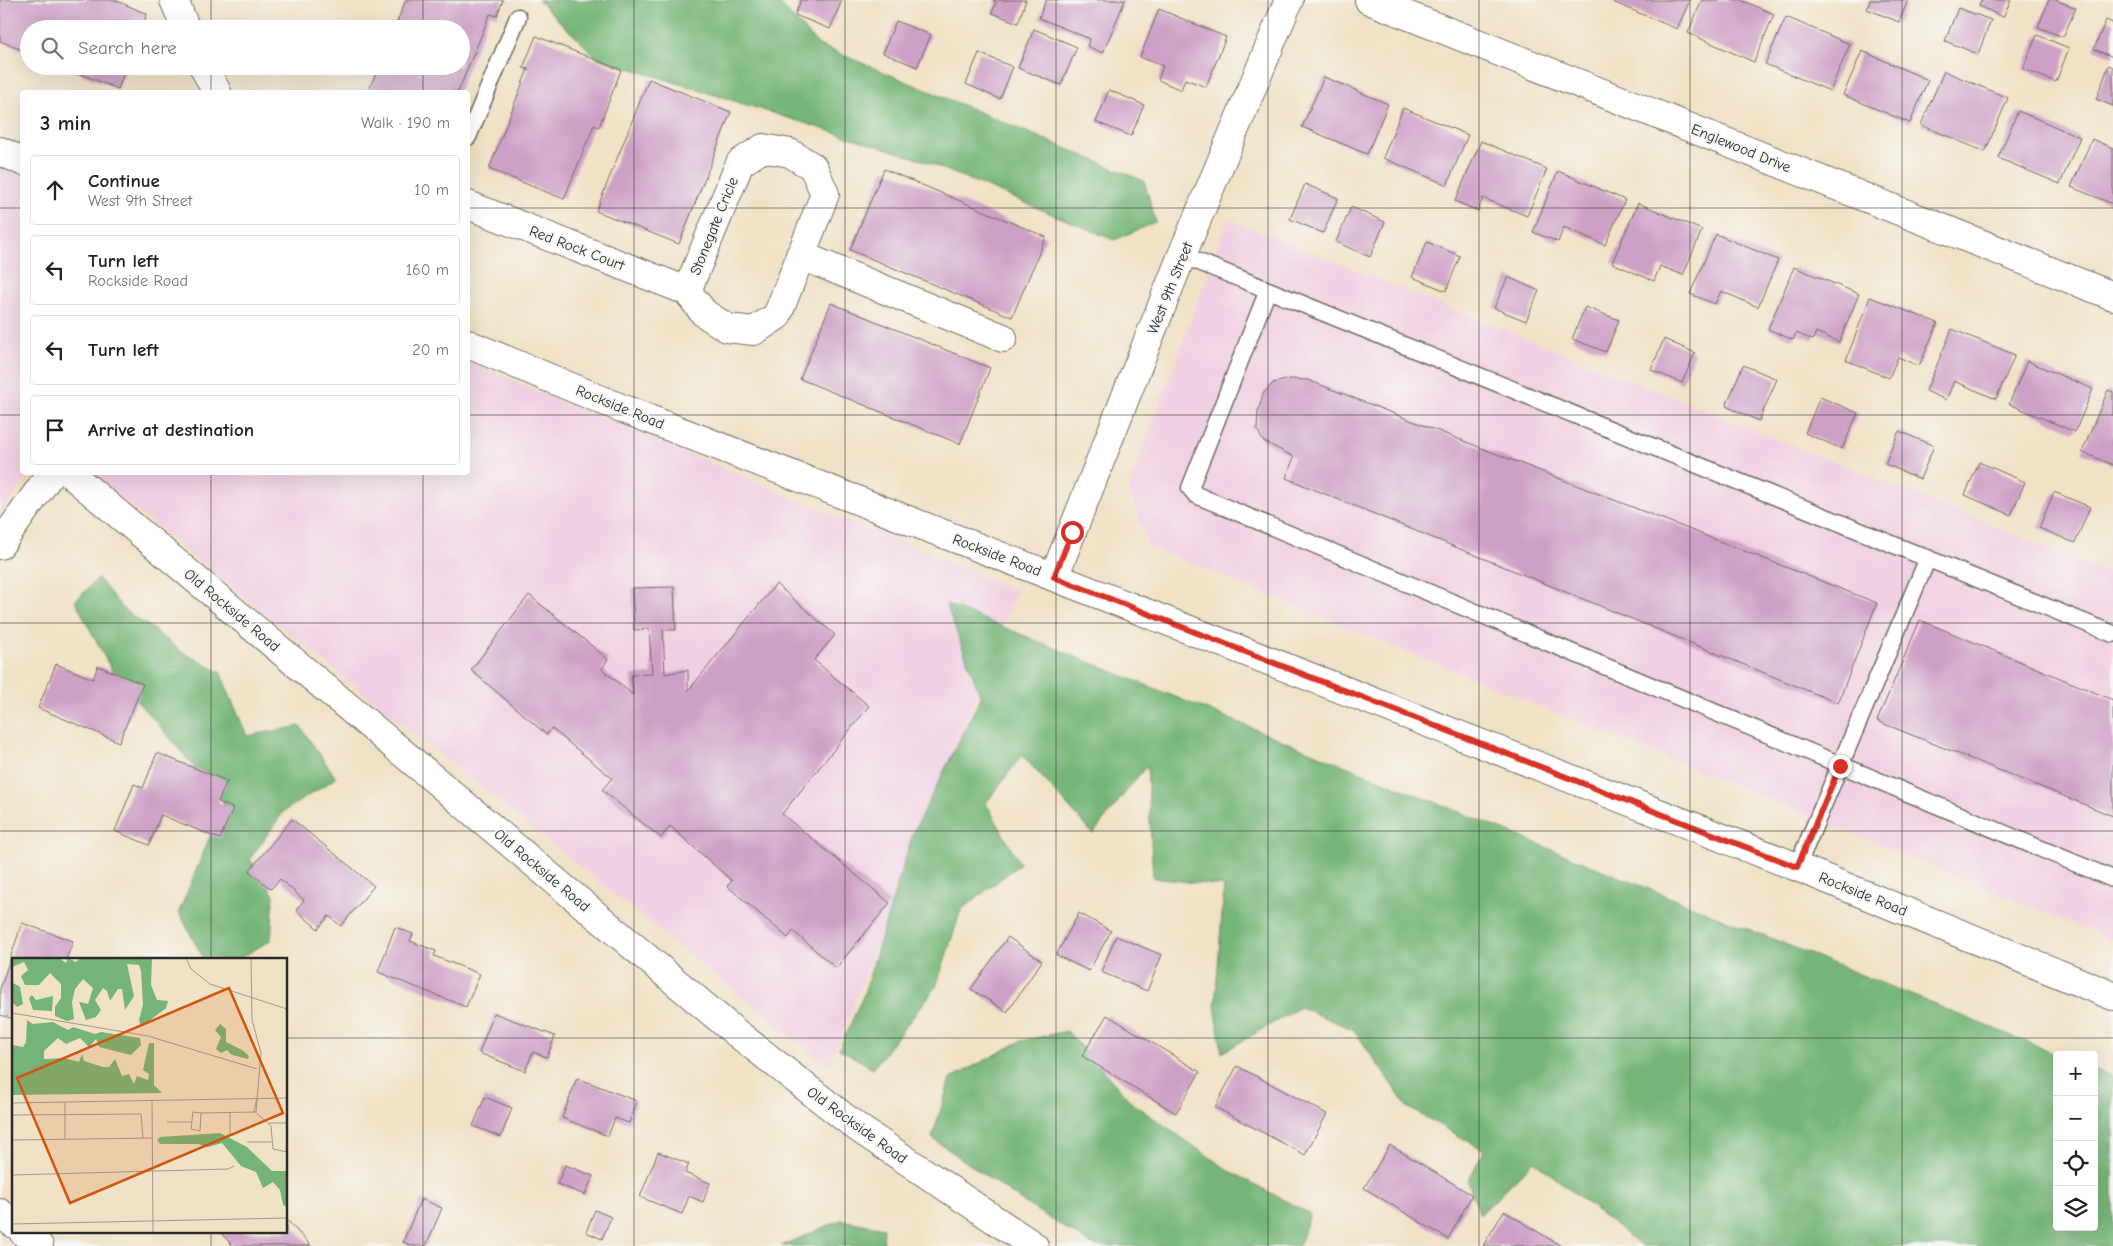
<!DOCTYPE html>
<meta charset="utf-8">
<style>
:root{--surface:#fff;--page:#f6f6f6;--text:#202124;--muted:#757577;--line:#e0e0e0}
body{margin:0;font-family:"Comic Neue",sans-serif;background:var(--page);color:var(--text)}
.controls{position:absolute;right:15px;bottom:15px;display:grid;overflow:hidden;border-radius:5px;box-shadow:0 5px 20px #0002}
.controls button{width:45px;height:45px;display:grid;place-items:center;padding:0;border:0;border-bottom:1px solid var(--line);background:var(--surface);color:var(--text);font:25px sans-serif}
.stop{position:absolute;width:15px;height:15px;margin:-11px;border:4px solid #d93025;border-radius:50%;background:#fff}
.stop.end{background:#d93025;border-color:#fff;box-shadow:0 1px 5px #0008}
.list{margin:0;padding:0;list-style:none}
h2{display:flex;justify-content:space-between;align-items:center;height:65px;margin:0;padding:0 20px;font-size:21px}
h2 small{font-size:16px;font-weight:400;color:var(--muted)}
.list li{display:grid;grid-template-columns:32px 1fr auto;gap:15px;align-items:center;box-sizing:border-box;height:70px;margin:0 10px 10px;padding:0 10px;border:1px solid var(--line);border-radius:5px}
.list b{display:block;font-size:19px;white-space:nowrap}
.list p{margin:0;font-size:16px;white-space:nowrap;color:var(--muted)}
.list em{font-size:16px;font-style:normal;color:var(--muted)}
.icon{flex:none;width:28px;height:28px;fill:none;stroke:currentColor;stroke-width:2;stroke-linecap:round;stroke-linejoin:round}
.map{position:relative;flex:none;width:2113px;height:1246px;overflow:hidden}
.search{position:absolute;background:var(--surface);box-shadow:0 5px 20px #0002;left:20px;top:20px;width:450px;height:55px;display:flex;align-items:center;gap:12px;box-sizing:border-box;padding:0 18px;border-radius:28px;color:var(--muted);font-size:19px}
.panel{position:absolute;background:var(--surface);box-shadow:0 5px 20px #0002;left:20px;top:90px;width:450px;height:385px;border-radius:5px}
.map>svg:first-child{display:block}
.built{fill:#f1d0e3}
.forest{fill:#74b577;stroke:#507051}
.building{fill:#cea0c6}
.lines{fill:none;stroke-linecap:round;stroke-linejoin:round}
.service-casing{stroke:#706b61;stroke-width:19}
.minor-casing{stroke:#706b61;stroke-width:30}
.primary-casing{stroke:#706b61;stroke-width:30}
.service{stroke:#fff;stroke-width:16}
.minor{stroke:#fff;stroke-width:28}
.primary{stroke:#fff;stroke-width:28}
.route{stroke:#d93025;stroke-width:6}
.grid{fill:none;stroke:#2b2b2b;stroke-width:1;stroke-opacity:0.55}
.labels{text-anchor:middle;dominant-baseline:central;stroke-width:4;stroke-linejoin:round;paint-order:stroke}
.street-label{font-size:15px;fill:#2b2b2b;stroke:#f6f6f2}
.inset-road{fill:none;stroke:#a19988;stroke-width:1}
.view{fill:#d5540f;fill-opacity:0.15;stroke:#d5540f;stroke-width:2.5}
.inset-edge{fill:none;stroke:#2b2b2b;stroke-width:2.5}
</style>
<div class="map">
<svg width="2113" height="1246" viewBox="0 0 2113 1246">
<rect width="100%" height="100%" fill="#f6f6f2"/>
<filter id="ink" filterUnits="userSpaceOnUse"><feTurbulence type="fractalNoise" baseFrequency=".02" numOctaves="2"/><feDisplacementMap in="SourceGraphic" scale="10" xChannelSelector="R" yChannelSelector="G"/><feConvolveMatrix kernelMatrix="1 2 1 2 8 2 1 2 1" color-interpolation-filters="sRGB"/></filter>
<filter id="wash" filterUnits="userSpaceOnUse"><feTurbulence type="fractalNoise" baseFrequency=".0096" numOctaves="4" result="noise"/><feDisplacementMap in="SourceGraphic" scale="20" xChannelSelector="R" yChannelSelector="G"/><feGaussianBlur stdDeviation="1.12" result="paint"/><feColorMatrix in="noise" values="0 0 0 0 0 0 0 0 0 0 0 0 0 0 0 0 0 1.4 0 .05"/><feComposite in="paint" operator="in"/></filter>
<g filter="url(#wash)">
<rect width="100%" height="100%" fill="#f0e2c6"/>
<path class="built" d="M0,168L22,177V472L30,473L0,515Z
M1228,219L2113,574V940L1148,546L1129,487Z
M468,362L1017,591L829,1067L90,473L468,472Z"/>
<path class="forest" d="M538,0H776L819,45L1144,181L1156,222L1114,240L922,160L597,58Z
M98,578L125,611L150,627L182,652L220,672L247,736L300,726L336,778L284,811L250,859L274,895L271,940L237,960H204L179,912L224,802L157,723L117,680L75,601Z
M946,604L2059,1055H2057V1227H2094V1069L2113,1077V1246H1641L1534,1161L1480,1215L1468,1181L1484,1150L1407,1107L1354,1030L1300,1007L1222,1053L1215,1006L1224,886L1153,878L1147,765L1093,834L1022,755L986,803L1020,864L961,910L936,987L873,1068L839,1049L864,994L913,833L981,697Z
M1067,1031L1132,1103L1228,1170L1310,1214L1299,1246H1094L1020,1200L932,1138L950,1079L1021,1041Z
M841,1220L884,1228L883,1246H781Z"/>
<g id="blocks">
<path class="building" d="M0,0H115L147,14L141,29H29V53L0,41Z
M406,0H503L497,16L490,14L458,92H368L379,66H461V29H394Z
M801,0H842L830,29L795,15Z
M993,0H1026L1018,23L992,13L996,2Z
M1046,0H1125L1103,53L1087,46L1090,39L1039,18Z
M1614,0H1690L1677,29L1613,2Z
M1702,0H1741L1774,14L1754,62L1688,33Z
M1870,0H1908L1899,22L1867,9Z
M1981,0H2011L2003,17L1979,6Z
M2049,0H2055L2076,8L2063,37L2038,27Z
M1958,8L1991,20L1978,54L1945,41Z
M1159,9L1226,37L1206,87L1185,79L1181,90L1158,80L1163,66L1140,57Z
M1786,17L1850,44L1830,91L1765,64Z
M2106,20L2113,23V57L2094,49Z
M896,21L931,35L917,67L883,53Z
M1034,29L1077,47L1061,85L1018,68Z
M2037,35L2069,48L2056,82L2023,69Z
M536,36L621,70L599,127L594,125L564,199L489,169L528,69L523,68Z
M1862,51L1928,80L1910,123L1843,95Z
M979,53L1013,67L1000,99L966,84Z
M2109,65L2113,67V106L2096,99Z
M61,66H127L118,89Z
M1944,71L2008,98L1985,152L1921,125Z
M1324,77L1388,104L1367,154L1302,127Z
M649,79L731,112L679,244L596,211Z
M1109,90L1144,105L1131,136L1096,122Z
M1403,108L1468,135L1447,185L1383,158Z
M2018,111L2080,137L2060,184L1998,158Z
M2092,139L2113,148V204L2071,187Z
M1481,141L1547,169L1527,216L1483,198L1478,211L1455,201Z
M884,169L1046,237L1012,317L850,250Z
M1558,171L1625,200L1605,245L1564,227L1558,242L1533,232Z
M1305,184L1338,198L1323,233L1290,219Z
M1638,203L1702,230L1683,275L1660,266L1654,281L1612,263Z
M1351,207L1385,222L1370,257L1336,242Z
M1716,234L1778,260L1758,307L1721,291L1715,304L1690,294Z
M1427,242L1460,256L1446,291L1412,277Z
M1794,267L1859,294L1839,342L1816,332L1813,340L1796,333L1793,340L1768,329Z
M1508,277L1539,291L1526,321L1494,308Z
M1870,297L1938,323L1919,366L1898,357L1889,378L1846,360Z
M831,303L990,368L960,444L800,379Z
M1585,307L1619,320L1606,352L1572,339Z
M1952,329L2015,355L1996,399L1954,381L1946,400L1926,391Z
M1664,339L1695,353L1682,383L1651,370Z
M2027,361L2093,389L2075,432L2009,404Z
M1743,365L1777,379L1759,421L1726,406Z
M1290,379L1308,380L1877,603L1838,703L1286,478L1294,457L1263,441L1257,429L1258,412L1263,394L1273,383Z
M2108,390L2113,392V465L2082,452Z
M1820,397L1858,413L1842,449L1805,433Z
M1899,431L1934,446L1920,479L1885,464Z
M1979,462L2025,482L2011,515L1965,495Z
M2054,492L2090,507L2075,543L2039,528Z
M776,584L835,635L814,660L869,706L782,814L890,903L836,968L793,931L788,938L727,886L732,881L670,826L661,838L602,790L612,778L551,728L547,735L471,670L529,595L608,659L602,669L633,695L631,675L652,674L649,629L634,630L632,588L674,587L676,630H663L665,674L688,670V691Z
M1920,620L2113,700V816L1877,721Z
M56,664L93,679L98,666L143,684L119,742L38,708Z
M157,753L227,781L218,802L233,808L220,839L161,815L149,845L115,831L134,784L143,788Z
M292,819L374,886L341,926L329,916L318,929L296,910L304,900L280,879L271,889L249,871Z
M1079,913L1111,931L1089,971L1056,955Z
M22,923L73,941L66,960H14V1019L0,1015V989Z
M395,927L413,934L410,941L436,951L434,956L480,974L466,1007L378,972Z
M1116,936L1162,955L1147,991L1101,972Z
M1008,937L1042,961L1007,1012L971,989Z
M494,1013L555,1036L547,1057L533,1052L525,1071L479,1053Z
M1107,1015L1200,1072L1176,1113L1082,1056Z
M1237,1066L1327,1114L1305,1155L1215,1107Z
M577,1078L637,1101L629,1123L615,1118L608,1136L562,1118Z
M485,1097L512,1108L501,1137L473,1126Z
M1390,1145L1472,1195L1448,1239L1364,1188Z
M658,1152L689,1164L685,1173L710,1183L703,1202L689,1196L682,1214L640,1197Z
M565,1165L593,1176L585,1195L557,1184Z
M421,1199L442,1208L426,1246H413L403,1242Z
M595,1210L611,1217L602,1239L586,1232Z
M1504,1211L1561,1246H1483Z
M286,1219L311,1246H233L220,1232H286Z"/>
</g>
</g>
<g filter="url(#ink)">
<use href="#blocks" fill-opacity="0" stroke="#706b61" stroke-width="1"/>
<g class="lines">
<defs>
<path id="service" d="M468,137L518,17
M1182,255L2113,634
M1268,290L1190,488L1196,495L2113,879
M1797,867L1928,558"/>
<path id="minor" d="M174,0L186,29
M1369,0L2113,296
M203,66L217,92
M763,148L790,153L813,167L825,194L777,316L754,331L727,328L704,313L687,291L740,163Z
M468,205L687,291
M800,255L1003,338
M68,472L734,1031L858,1128L1034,1246
M0,545L52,472
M1054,577L1182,255L1289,0
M0,1213L14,1224
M23,1232L39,1246"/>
<path id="primary" d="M0,151L22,161
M468,344L621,408L1797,867L2113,996"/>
</defs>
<use href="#service" class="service-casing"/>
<use href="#minor" class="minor-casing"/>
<use href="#primary" class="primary-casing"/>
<use href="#service" class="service"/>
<use href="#minor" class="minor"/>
<use href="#primary" class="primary"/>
</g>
</g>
<g class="lines" filter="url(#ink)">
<path class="route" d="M1072,532L1054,577L1797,867L1840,766"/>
</g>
<path class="grid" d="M211,0V29M423,0V29M634,0V1246M845,0V1246M1056,0V1246M1268,0V1246M1479,0V1246M1690,0V1246M1902,0V1246M211,66V92M423,66V92M0,208H22M468,208H2113M0,415H22M468,415H2113M211,472V960M423,472V1246M0,623H2113M0,831H2113M0,1038H14M286,1038H2113M211,1232V1246"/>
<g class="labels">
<g class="street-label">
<text transform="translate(1741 148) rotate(22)">Englewood Drive</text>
<text transform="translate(714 226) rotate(-68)">Stonegate Cricle</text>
<text transform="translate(577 248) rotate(21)">Red Rock Court</text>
<text transform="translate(1170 288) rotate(-68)">West 9th Street</text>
<text transform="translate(620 407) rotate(22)">Rockside Road</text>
<text transform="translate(997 555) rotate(21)">Rockside Road</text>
<text transform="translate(232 610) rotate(40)">Old Rockside Road</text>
<text transform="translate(542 870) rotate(40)">Old Rockside Road</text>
<text transform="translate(1863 894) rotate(22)">Rockside Road</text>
<text transform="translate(857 1125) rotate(36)">Old Rockside Road</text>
</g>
</g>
<g transform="translate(12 958)">
<rect width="275" height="275" fill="#f0e2c6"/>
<path d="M0,0H47L54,5L56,0L64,4L68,0H140L139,27L145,42L156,43L154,50L129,69L127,62L131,47L129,13L127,7L115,6L122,38L113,52L110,31H106L98,43L95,33L91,30L83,42L89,52L84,59L74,62L67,44L76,46L81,30L71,21L63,31L60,44L62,61L55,63L43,58V49L49,40V26L38,15L27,27H13L9,18L16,12L12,4L0,9ZM1,25L8,29L11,46L5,49L0,44ZM20,37L24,42L41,38L40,53L21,52L17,40ZM15,62L21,66L41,64L56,72L61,69L83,76L89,74L128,80L129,87L119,97L87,89L84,81L77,89L68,80L54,86L46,80L32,93V101L52,100L67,104L70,96L72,103L91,109H97L103,101L110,118L117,116L122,126L125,118L136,122L137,116L131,112L137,85H142V127L150,135L0,137V87L11,89L14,84ZM208,66L214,71V84L230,92L237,98L236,101L220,97L215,92L209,95L204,91L209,79L203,72ZM208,175L235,189L260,213H275V249L271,247L268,232L261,224L251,230L244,214L229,208L210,185L196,189L186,186H148L145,182L148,179Z" fill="#74b577"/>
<path class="inset-road" d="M174,0L179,11L198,26L275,51M239,0L240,62L249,95L244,154M0,55L136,78L245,111M245,140L242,153L259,168L261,191L275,194M140,142L141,275M0,145L275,140M53,145V181M181,154L189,155L188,173L179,171ZM218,154V176M189,155L244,154M1,157L129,156L131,180M155,164H179M257,165H275M0,182L141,180M235,184H260M0,217L216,211L222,208M0,266L275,260"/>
<path class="view" d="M217,30L271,155L58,245L5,120Z"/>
<rect width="275" height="275" class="inset-edge"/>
</g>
</svg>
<div class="controls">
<button>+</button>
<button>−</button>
<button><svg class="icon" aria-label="locate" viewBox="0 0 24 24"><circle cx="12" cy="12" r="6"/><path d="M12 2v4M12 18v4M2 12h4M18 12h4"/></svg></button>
<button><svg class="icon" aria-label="layers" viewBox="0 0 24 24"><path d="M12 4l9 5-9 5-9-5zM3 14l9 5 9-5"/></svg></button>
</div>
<div class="stop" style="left:1072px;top:532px"></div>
<div class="stop end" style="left:1840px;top:766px"></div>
<div class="search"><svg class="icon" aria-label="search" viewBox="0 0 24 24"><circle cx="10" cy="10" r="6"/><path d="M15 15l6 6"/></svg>Search here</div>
<section class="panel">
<h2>3 min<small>Walk · 190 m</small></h2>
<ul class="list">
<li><svg class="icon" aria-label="ahead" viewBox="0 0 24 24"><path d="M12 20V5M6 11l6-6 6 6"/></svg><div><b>Continue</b><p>West 9th Street</p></div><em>10 m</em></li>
<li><svg class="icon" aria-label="left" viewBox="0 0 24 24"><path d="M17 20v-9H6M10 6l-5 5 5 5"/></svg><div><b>Turn left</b><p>Rockside Road</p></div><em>160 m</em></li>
<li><svg class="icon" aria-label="left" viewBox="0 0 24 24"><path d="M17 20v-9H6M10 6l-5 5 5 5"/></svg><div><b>Turn left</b></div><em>20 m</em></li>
<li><svg class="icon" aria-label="arrive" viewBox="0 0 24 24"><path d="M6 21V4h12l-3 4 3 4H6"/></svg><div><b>Arrive at destination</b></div></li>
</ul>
</section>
</div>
